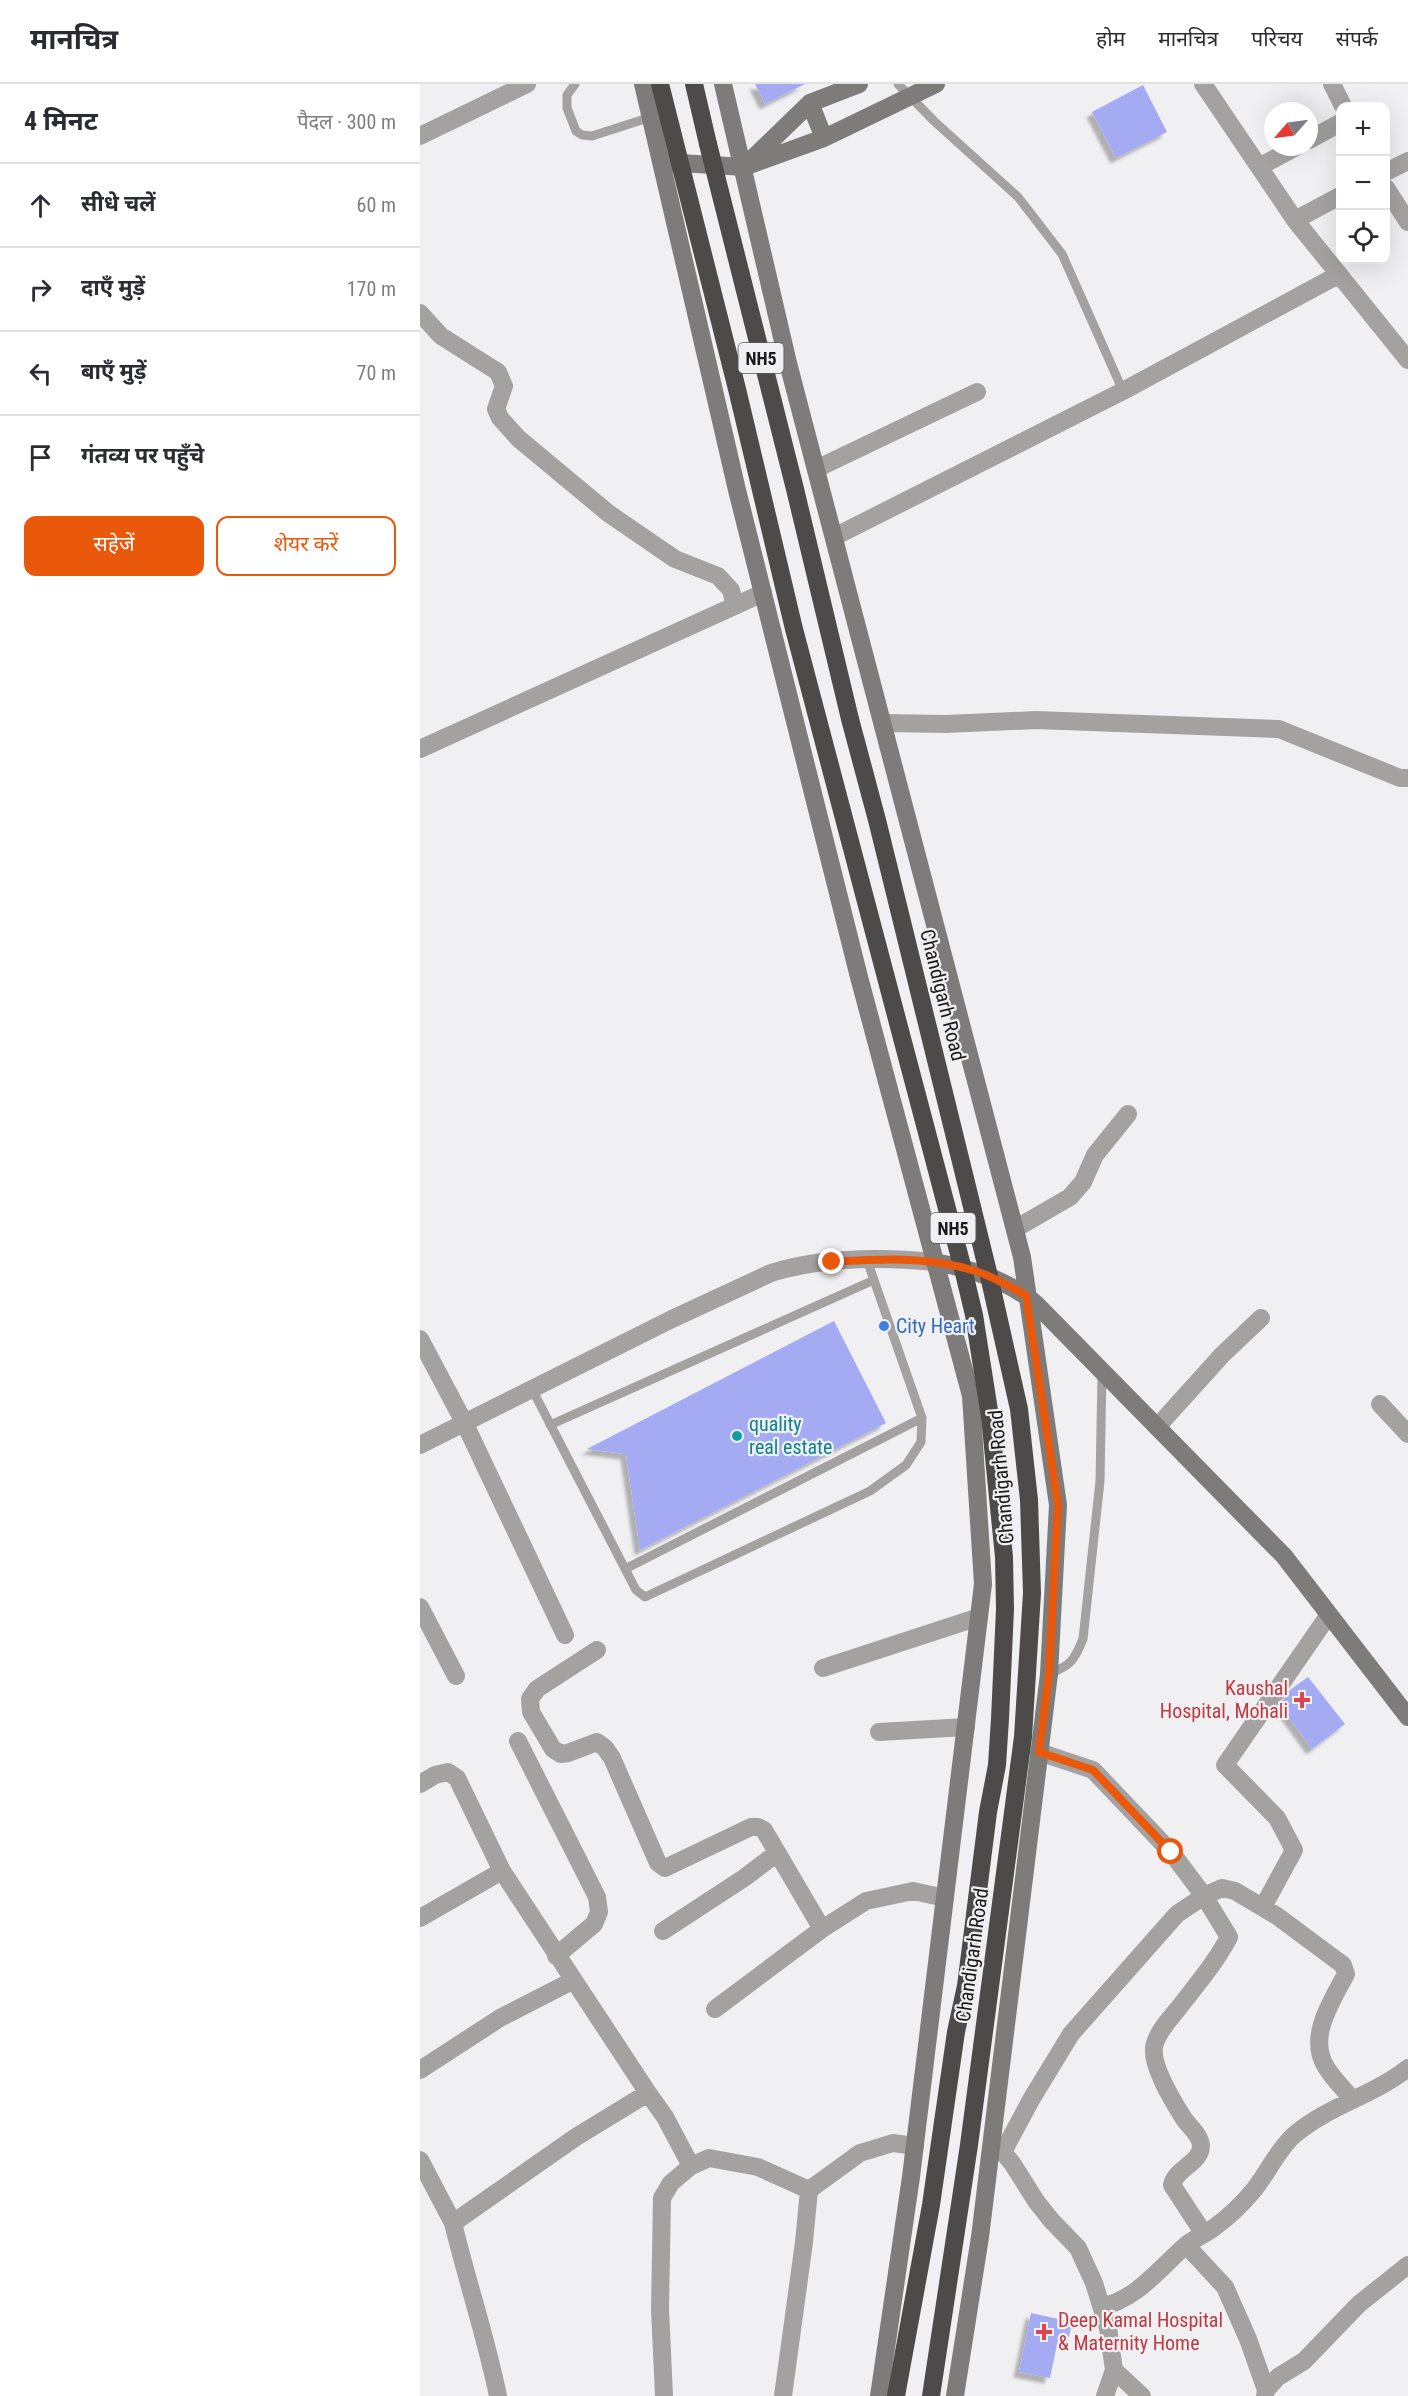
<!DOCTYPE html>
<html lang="hi">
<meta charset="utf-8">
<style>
:root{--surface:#fff;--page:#f7f7f7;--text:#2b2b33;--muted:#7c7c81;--line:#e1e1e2;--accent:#ea580c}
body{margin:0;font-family:"Roboto Condensed","Noto Sans Devanagari",sans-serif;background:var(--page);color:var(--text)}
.controls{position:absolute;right:18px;top:18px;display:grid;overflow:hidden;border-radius:12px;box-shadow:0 6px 24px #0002}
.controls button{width:54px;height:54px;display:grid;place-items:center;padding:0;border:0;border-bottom:2px solid var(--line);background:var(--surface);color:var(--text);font:30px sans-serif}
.compass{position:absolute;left:844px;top:18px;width:54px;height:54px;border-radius:50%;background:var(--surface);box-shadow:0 6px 24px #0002;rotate:242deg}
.stop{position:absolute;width:18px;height:18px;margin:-14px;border:4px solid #ea580c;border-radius:50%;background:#fff}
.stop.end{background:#ea580c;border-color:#fff;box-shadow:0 2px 6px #0008}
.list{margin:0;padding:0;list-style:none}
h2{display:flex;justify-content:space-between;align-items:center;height:78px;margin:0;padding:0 24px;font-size:26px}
h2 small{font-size:20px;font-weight:400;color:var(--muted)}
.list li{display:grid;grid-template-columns:39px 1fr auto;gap:18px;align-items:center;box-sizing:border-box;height:84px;padding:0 24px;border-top:2px solid var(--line)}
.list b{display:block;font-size:22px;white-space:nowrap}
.list em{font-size:20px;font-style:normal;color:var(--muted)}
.actions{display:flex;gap:12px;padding:18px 24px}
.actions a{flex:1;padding:14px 0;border:2px solid var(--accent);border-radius:12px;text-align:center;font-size:21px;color:var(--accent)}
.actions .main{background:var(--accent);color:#fff}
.icon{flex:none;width:33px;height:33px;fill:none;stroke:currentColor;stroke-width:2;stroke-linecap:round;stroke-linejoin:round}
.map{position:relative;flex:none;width:988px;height:2312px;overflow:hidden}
header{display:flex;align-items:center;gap:36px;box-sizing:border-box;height:84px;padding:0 30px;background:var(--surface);border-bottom:2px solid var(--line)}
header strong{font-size:28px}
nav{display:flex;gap:33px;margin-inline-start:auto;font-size:21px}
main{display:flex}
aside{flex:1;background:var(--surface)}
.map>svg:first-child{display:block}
.building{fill:#a4abf2;filter:url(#shadow)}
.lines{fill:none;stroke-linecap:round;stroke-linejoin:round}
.lane{stroke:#a3a2a1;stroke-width:9}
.street{stroke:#a3a2a1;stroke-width:18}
.secondary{stroke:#7d7c7b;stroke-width:18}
.highway{stroke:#4c4b49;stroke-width:18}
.highway-bridge{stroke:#4c4b49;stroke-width:18}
.route{stroke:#ea580c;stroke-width:8}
.shop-dot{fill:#3f7fe0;stroke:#f0f0f3;stroke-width:2}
.culture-dot{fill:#0f9aa8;stroke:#f0f0f3;stroke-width:2}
.health-dot{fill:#e0444e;stroke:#f0f0f3;stroke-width:2}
.labels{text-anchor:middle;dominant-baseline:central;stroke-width:4.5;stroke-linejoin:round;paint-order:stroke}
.shield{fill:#f0f0f3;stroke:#5a5a5c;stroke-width:1.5}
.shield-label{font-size:18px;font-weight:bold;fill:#1a1a1b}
.street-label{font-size:20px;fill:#1a1a1b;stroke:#f0f0f3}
.shop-label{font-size:20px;fill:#366cbe;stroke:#f0f0f3;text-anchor:start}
.culture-label{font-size:20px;fill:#0d838f;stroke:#f0f0f3;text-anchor:start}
.health-label{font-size:20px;fill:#be3a42;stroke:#f0f0f3;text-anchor:end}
</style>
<header>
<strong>मानचित्र</strong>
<nav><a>होम</a><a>मानचित्र</a><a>परिचय</a><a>संपर्क</a></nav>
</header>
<main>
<aside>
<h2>4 मिनट<small>पैदल · 300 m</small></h2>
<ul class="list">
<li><svg class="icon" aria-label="ahead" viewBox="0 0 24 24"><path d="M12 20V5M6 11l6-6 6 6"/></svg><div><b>सीधे चलें</b></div><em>60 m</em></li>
<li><svg class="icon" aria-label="right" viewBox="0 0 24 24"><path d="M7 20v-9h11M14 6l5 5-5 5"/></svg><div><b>दाएँ मुड़ें</b></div><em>170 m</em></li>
<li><svg class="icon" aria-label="left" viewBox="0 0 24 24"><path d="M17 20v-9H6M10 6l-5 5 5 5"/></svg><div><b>बाएँ मुड़ें</b></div><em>70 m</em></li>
<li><svg class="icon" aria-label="arrive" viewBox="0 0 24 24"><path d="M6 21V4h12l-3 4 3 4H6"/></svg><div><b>गंतव्य पर पहुँचे</b></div></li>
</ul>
<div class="actions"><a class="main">सहेजें</a><a>शेयर करें</a></div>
</aside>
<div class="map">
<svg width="988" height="2312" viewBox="0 0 988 2312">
<defs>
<filter id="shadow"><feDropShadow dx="-5.5" dy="5.5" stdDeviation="1.5" flood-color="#0004"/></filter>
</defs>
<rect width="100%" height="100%" fill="#f0f0f3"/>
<path class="building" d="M335,0H385L345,20Z
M723,1L747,48L696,74L672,28Z
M414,1237L466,1339L220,1466L206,1370L167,1365Z
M888,1593L925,1640L892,1665L860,1621L870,1606Z
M611,2229L652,2238L649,2253L639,2251L630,2294L599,2288Z"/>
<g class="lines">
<path class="lane" d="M155,0L147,11V24L156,47L162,51L172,52L231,33
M478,0L514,37L598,113L642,170L703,307
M113,1307L216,1506L225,1513L450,1407L486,1381L501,1358L502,1334
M130,1341L454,1196
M205,1485L502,1334L447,1176
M629,1590C651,1581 654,1577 663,1555L680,1397L682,1289"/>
<path class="street" d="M783,0L875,136L988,276
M912,0L923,22
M0,52L107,0
M889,56L920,39
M839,83L876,63
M966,88L988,77
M966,104L988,138
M875,136L920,112
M0,229L21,252L78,288L84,302L76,325L80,334L99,355L188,429L255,475L298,492L311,506L315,522
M396,385L557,308
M414,453L703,307L918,191
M463,639L526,640L616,636L859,645L980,694H988
M0,665L343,509
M595,1145L650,1113L663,1098L675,1071L708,1030
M0,1255L45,1340L145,1551
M960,1320L988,1350
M737,1343L802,1271L841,1234
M0,1361L252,1235L351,1189C402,1173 462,1173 515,1178
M0,1523L36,1592
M177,1566L117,1605L110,1615L111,1628L133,1665L141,1670L148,1669L177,1658L185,1664L192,1674L238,1779L245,1784L331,1743H338L344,1746L402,1845
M403,1584L559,1533
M459,1648L546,1643
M98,1657L177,1813L179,1828L174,1840L136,1872
M619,1668L673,1686L751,1768L784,1812L809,1853C796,1878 778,1899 761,1921C752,1933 740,1944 735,1959C728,1978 754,2019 764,2035C770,2043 781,2052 781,2062C781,2079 755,2085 752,2101L784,2150
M0,1700L15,1691L28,1688L37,1694L82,1787L228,2009
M843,1823L874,1766L857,1734L805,1681L908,1532
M0,1834L82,1787
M243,1847L324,1794L357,1769
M295,1925L402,1845L446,1817L493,1807L525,1814
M0,1986L80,1934L154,1896
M576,2060L592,2079L616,2117L631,2136L658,2164L674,2199L688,2244L694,2286L685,2312
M583,2068L612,2014L651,1950L757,1830L784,1812L802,1804L815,1807L857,1832L923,1881L926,1890C912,1917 887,1953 906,1983C913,1995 924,2005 933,2016
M0,2076L33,2139
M766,2161L805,2203L828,2255L846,2306
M681,2222C713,2219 742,2182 765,2162C774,2154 787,2150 796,2142C810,2132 822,2120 833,2107C847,2090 857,2067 873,2052C907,2022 953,2012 988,1984
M694,2286L722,2312
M78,2312C66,2253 47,2197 33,2139L156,2053L228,2009L245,2033L271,2082
M244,2312L240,2225L242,2114L251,2099L271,2082L289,2074L338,2083L389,2106
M363,2312L384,2158L389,2106L440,2069L473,2059L495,2062
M845,2312L846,2306L858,2293L884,2277L939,2220L988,2181"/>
<path class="secondary" d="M223,0L317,406L439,893L551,1312L563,1500L491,2093L459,2312
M303,0L368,279L602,1173L638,1421L629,1590L560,2153L535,2312
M390,19L404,54
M330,77L390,19L439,0
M244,78L324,83L404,54L516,0
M515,1178C551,1185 589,1196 617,1221L864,1472L988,1633"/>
<path class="highway" d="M274,0L288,60"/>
<path class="highway-bridge" d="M240,0L317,305L374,545L544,1189L554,1231L570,1333L584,1473L585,1525L580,1635L577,1681L568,1728L546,1902L536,1948L511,2121L476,2312
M288,60L375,405L430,635L457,736L569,1192L599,1325L609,1416L612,1509L603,1653L549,2061L511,2312"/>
</g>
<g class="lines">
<path class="route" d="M412,1178C460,1175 509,1172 555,1187C573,1192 589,1203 606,1211L638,1421L629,1590L619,1668L673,1686L751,1768"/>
</g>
<circle class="shop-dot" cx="464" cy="1242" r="6"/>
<circle class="culture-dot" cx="317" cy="1352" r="6"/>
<g class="health-dot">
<path d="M879 1607h6v6h6v6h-6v6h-6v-6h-6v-6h6z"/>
<path d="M621 2239h6v6h6v6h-6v6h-6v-6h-6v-6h6z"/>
</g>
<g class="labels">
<g class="shield">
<rect x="318.5" y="259" width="45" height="30" rx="4.5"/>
<rect x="510.5" y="1129" width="45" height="30" rx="4.5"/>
</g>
<g class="shield-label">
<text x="341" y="274">NH5</text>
<text x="533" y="1144">NH5</text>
</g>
<g class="street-label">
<text transform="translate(523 911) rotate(76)">Chandigarh Road</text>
<text transform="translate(581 1393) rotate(-95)">Chandigarh Road</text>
<text transform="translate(552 1871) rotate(-82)">Chandigarh Road</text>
</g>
<g class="shop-label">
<text x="476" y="1242">City Heart</text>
</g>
<g class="culture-label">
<text x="329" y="1340">quality<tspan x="329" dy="23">real estate</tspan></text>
</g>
<g class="health-label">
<text x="868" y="1604">Kaushal<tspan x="868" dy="23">Hospital, Mohali</tspan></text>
<text x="638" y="2236" text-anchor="start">Deep Kamal Hospital<tspan x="638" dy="23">&amp; Maternity Home</tspan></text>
</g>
</g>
</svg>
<div class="controls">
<button>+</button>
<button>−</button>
<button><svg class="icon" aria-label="locate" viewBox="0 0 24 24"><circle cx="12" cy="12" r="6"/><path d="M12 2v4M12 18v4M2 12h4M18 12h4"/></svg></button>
</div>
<svg class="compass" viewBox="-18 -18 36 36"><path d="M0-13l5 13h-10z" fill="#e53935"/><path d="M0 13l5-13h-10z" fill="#7c7c81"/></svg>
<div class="stop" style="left:751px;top:1768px"></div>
<div class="stop end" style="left:412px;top:1178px"></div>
</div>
</main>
